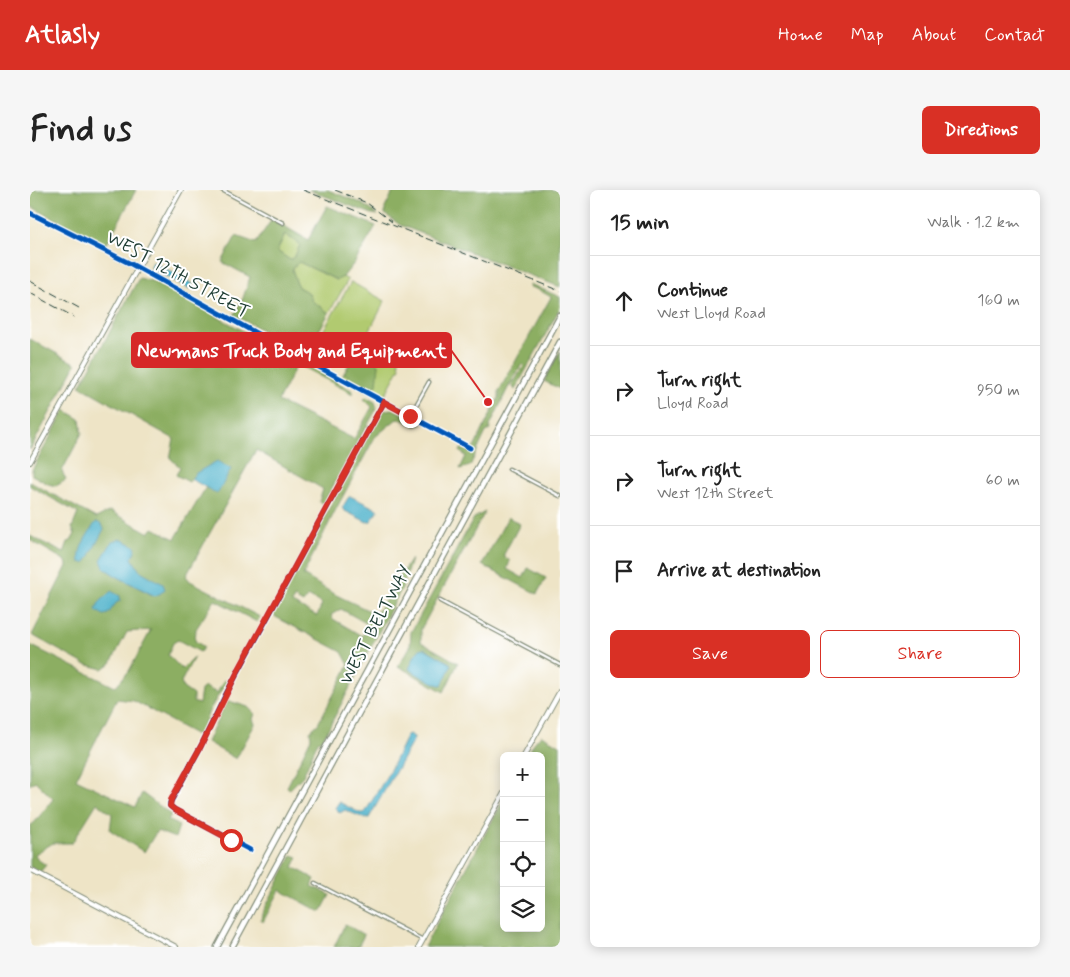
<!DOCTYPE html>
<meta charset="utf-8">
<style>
:root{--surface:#fff;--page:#f6f6f6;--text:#222;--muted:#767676;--line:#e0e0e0;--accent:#d93025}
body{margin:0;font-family:Mynerve,sans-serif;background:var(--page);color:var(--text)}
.controls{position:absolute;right:15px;bottom:15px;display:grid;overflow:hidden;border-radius:8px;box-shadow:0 2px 12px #0003}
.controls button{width:45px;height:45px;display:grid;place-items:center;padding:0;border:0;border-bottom:1px solid var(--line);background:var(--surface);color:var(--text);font:25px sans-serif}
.stop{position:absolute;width:15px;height:15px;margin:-11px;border:4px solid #d93025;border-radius:50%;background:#fff}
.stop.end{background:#d93025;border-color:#fff;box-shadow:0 1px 5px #0008}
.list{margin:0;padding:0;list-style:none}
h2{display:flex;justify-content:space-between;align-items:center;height:65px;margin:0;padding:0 20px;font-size:21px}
h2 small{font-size:16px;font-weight:400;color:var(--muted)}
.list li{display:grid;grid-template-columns:32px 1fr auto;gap:15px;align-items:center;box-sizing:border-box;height:90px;padding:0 20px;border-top:1px solid var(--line)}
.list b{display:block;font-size:19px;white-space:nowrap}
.list p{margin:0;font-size:16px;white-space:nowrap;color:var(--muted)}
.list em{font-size:16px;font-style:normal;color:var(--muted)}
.actions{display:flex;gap:10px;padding:15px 20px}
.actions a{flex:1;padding:11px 0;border:1px solid var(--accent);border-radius:8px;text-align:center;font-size:18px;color:var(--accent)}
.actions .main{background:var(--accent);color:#fff}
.icon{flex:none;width:28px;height:28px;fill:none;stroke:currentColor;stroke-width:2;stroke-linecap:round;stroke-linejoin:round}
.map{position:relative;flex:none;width:530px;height:757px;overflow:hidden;border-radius:8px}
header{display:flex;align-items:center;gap:30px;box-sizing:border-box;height:70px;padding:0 25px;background:var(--accent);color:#fff}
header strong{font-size:24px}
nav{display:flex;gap:28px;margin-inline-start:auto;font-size:18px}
.intro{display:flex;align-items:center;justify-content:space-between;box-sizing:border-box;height:120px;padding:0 30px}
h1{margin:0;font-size:35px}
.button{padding:12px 22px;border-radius:8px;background:var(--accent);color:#fff;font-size:18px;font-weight:700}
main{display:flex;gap:30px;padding:0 30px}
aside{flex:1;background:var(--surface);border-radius:8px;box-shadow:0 2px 12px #0003}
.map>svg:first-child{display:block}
.green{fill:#b1ca70;stroke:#688452}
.forest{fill:#8cae62;stroke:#56764b;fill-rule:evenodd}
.water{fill:#4bb1ca;stroke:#35777f}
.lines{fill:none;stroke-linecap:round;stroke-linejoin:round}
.street-casing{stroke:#86907d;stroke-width:5}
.secondary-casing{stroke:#86907d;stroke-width:6}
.highway-casing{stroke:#86907d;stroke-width:7}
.street{stroke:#fff;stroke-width:2.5}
.secondary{stroke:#fff;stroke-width:4}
.highway{stroke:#fff;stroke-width:4.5}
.rail{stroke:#1f3d34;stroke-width:1;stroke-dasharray:8 4;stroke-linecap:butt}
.cycleway-casing{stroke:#fff;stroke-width:8}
.cycleway{stroke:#0057b8;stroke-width:5}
.route{stroke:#d93025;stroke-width:6}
.labels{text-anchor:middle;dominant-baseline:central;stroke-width:4;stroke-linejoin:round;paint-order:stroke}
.street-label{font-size:18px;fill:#1f3d34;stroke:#fff}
.leader{fill:none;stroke:#d62828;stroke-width:2}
.callout-dot{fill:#d62828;stroke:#fff;stroke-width:2}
.callout{fill:#d62828;stroke:#d62828;stroke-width:2}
.callout-label{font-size:19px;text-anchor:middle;font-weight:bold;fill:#fff}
</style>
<header>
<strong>Atlasly</strong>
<nav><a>Home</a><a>Map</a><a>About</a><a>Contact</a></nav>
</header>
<div class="intro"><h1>Find us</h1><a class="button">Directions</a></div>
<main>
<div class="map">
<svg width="530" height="757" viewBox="0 0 530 757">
<rect width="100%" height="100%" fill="#fff"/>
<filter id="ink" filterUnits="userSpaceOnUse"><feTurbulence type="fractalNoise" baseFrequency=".02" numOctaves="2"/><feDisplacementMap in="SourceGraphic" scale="10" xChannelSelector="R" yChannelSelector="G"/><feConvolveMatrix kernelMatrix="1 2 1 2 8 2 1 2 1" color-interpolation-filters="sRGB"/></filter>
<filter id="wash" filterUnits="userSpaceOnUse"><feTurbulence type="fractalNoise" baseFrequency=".0096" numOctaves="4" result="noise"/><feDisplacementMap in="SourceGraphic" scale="20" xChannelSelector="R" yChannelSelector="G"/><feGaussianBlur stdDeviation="1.12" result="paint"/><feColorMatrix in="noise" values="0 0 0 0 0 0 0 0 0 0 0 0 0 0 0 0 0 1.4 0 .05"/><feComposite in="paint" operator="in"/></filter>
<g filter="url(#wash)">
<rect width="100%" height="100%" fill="#eee4c6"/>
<path class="green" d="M255,44L270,55L265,66L260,70L247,61Z
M269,72L306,90L313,87L318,90L299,123L282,111L279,103L268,97L262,79Z
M321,92L355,111L334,151L368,167L370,177L353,209L312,187L314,183L343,200L349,175C340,168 335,163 333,152L327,160L292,143Z"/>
<path class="forest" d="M0,0H106L76,55L0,16Z
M279,0H298L331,13L348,25L342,24Z
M364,0H530V97L370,35L355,24V18Z
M297,16L346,36L325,72L313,87L307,90L269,72L262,79L268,97L279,103L282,111L299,123L276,164L204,125L213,108L220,87L192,72L206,46L226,53L242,29L278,50ZM255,44L270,55L265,66L260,70L247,61Z
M109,88L122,91L323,201V204L267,174L248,211L324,249L342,217L334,209L336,207L345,212L347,218L293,314L289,312L293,299L226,260L156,386L160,391L230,427L227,432L185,410L166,439L165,451L174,457L170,462L148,450L143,453L138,465L152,479L164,467L151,492L153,498L163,505V512L169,514L171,500L175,497L187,503L194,490L197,491L179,521L170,547L104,511L87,509L46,589L105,617L112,603L141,625L138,630L149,636L145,648L127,641L114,662L80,640L82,624L67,613L42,653H23L5,664L7,669L16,675L10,682L0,677V636L5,632L23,609L5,591L0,595V455L85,497L99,481L121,440L97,442L81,473L73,479L54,474L2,445L37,376L36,371L0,350V346L34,363L38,352L41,351L45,344L42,338L48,323L0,296V292L66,328L80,321L119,343L123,338L145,349L176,297L184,302L166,283L159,292L146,285L150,277L140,268L144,249L50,196ZM106,357L102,368L108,380L133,394L124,406L86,386L74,378Z
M500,94L530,107V118L485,200L482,195L494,176L492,174L477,200L460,236V240L456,242L440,276L430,279L436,266L430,262L431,259L440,261L442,257L444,258L469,207V201L521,107L509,100L500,97Z
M0,149L46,174L0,260Z
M334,152C335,164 339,167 349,174L347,194L343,200L314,183L327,160Z
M530,161V199L514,191Z
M363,219L392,234L386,236L368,228L345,247L306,319L273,385L304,404L346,424L381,369L373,396L293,549L288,551L273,586L260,599L257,597L281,548L280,541L288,534L319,475L312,462L242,425L347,229L354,220ZM278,406L292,414L287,426L262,413L264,408L273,413ZM311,419L336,433L337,439L332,446L303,429L301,425Z
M35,220L50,229L52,243L32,281L36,290L26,296L18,294L2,285V280Z
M455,322L391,439V452L428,473L414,502L368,476L380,457L381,442L444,328ZM394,458L420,473L421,476L409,495L380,480Z
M478,327L490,334L473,366L480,371L477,379L493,388L498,378L516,388L507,404L452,375Z
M199,511L218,517L225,524L223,529L225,534L206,569L177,552L195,514Z
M511,545L530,555V757H394L474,609V738H511V566H497L504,553Z
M262,665L268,667L263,677L285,689L282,696L300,705L291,722L250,700L233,732L231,730L232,724Z
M315,734L334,745L328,757H304Z"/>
<path class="water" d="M123,72L163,94L160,99L122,79L120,76Z
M187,271L201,279L188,303L184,302L161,289L166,283Z
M320,306L347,319L348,321L341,331L337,332L315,321L312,318L318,308Z
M67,332L72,335L74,339L57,371L54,373L50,372C47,358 58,345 65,333Z
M90,349L103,355L106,358L102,368L109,380L133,394L135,399L131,403L125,406L86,386L74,378L71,370L82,352Z
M81,401L90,406V411L86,413L78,424L74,425L66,421L68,414Z
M394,458L420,473L421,476L412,495H409L392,487L379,479L385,465L390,459Z
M379,544L384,547V549L339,628L336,629L315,620L310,623L305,618L309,612L330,623H334L336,621L359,582L377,545Z"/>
</g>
<g filter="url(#ink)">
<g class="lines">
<defs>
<path id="street" d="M192,0L253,33
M107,78L440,258
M380,226L399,192
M479,279L530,306
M410,411L530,475
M220,660L145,620L140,616V613L171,556L195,506L354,212
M285,693L393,750"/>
<path id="secondary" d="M0,23L107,78
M0,272L151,0
M494,566L530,501
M0,680L146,757
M389,757L474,603"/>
<path id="highway" d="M187,757L530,126
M202,757L530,152"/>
</defs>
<use href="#street" class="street-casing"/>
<use href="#secondary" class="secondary-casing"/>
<use href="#highway" class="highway-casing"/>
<use href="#street" class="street"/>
<use href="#secondary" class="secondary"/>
<use href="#highway" class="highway"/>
<path class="rail" d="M273,0L530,101
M305,0L337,13L362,32
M0,91L49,118
M0,103L44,127"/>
<defs>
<path id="cycleway" d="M0,23L101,74L233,147L440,258
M220,660L145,620L140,616V613L171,556L195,506L354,212"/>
</defs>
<use href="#cycleway" class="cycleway-casing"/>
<use href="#cycleway" class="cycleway"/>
</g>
</g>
<g class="lines" filter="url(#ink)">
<path class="route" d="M201,650L145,620L140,616L141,610L171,556L208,481L354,212L380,226"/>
</g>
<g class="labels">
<g class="street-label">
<text transform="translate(148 85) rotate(29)">WEST 12TH STREET</text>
<text transform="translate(346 435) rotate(-62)">WEST BELTWAY</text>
</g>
</g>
<path class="leader" d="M458 212L421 160"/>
<circle class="callout-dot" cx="458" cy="212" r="5"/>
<rect class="callout" x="102" y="143" width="319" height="34" rx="5"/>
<g class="callout-label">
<text x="262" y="167">Newmans Truck Body and Equipment</text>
</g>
</svg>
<div class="controls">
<button>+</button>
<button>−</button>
<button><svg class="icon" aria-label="locate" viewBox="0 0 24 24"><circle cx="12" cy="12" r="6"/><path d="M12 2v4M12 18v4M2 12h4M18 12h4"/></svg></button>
<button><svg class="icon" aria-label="layers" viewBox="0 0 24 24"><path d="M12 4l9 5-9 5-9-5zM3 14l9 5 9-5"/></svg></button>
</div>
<div class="stop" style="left:201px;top:650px"></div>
<div class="stop end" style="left:380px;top:226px"></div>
</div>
<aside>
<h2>15 min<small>Walk · 1.2 km</small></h2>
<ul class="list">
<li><svg class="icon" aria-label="ahead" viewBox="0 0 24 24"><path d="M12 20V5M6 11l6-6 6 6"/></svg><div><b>Continue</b><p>West Lloyd Road</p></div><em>160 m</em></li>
<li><svg class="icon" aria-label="right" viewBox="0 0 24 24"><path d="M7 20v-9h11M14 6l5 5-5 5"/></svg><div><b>Turn right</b><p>Lloyd Road</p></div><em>950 m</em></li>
<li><svg class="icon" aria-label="right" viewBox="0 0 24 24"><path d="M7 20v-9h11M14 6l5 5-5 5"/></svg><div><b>Turn right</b><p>West 12th Street</p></div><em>60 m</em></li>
<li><svg class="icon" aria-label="arrive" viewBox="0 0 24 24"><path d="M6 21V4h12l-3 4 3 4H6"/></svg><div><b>Arrive at destination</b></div></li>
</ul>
<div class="actions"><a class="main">Save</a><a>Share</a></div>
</aside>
</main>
